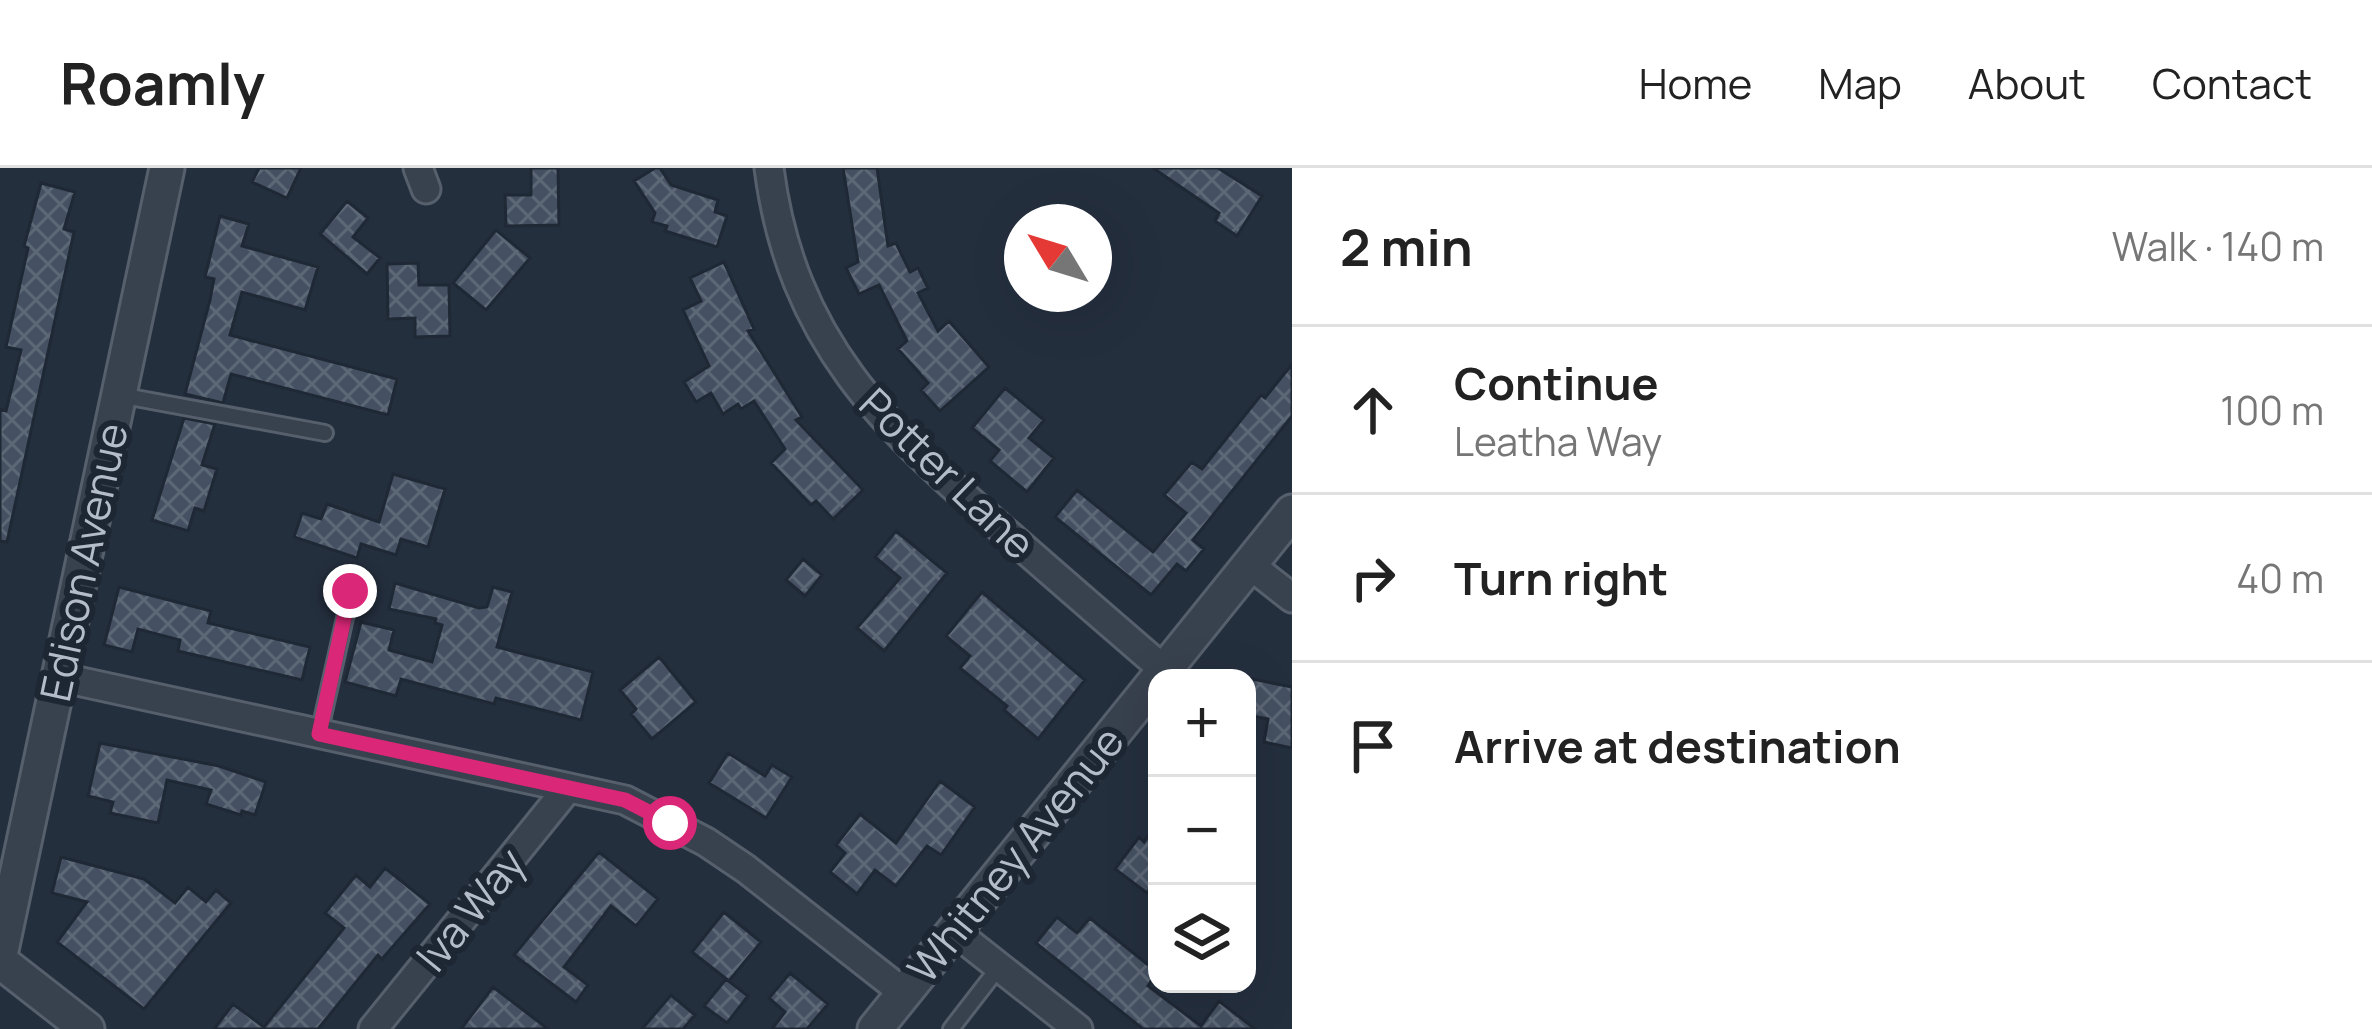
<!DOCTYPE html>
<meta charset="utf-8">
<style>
:root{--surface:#fff;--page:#f2f2f2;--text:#222;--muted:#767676;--line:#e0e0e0}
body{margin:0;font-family:Manrope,sans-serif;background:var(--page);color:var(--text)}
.controls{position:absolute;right:36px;bottom:36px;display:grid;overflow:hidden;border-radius:24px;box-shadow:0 12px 48px #0002}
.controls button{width:108px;height:108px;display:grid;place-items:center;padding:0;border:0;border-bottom:3px solid var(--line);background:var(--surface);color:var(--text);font:60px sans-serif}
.compass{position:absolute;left:1004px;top:36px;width:108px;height:108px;border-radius:50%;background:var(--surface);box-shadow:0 12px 48px #0002;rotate:308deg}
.stop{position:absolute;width:36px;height:36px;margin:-27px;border:9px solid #db2777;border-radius:50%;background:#fff}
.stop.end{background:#db2777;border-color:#fff;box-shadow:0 3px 12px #0008}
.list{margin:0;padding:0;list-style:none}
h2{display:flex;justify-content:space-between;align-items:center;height:156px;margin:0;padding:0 48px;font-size:51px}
h2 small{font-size:39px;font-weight:400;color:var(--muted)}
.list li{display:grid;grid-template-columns:78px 1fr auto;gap:36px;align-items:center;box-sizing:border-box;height:168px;padding:0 48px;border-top:3px solid var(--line)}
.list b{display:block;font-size:45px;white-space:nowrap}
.list p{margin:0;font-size:39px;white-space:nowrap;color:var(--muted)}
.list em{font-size:39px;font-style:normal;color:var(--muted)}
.icon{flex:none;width:66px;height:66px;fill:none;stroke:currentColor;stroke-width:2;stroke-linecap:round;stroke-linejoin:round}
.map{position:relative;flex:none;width:1292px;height:861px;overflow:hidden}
header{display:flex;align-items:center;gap:72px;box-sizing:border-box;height:168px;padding:0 60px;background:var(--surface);border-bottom:3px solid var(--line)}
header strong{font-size:57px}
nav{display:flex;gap:66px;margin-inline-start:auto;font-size:42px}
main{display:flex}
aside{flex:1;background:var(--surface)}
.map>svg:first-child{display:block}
.building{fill:url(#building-cross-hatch);stroke:#1f2835;stroke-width:3}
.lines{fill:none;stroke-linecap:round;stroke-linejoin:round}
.service-casing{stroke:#565f6c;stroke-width:20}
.minor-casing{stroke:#565f6c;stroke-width:33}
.tertiary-casing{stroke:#565f6c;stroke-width:39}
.service{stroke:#38414e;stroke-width:14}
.minor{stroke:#38414e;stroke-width:27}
.tertiary{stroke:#38414e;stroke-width:33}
.route{stroke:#db2777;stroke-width:15}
.labels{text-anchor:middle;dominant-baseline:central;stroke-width:12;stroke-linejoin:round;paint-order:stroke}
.street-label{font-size:42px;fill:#b4bcc9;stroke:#1d2633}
</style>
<header>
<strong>Roamly</strong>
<nav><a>Home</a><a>Map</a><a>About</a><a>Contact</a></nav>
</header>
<main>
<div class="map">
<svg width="1292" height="861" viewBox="0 0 1292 861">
<defs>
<pattern id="building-cross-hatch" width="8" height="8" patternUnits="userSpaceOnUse" patternTransform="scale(3)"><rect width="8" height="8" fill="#455162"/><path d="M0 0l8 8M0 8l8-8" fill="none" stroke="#5d6877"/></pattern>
</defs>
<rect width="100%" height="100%" fill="#242f3e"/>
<path class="building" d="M259,0H301L287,30L252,14Z
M531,0H558L559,57L506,58L505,27H531Z
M655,0H660L671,17L718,32L715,44L727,48L717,79L665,63L667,58L652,54L655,45L634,13Z
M843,0H877L888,78L896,75L910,104L918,100L928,120L918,125L938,163L949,153L989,199L940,243L921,222L928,215L898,181L907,173L879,117L859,126L846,100L858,94Z
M1153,0H1218L1262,28L1237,68L1215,53L1219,45Z
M41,15L75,24L64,61L74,64L7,374L0,373V241L6,243L21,182L6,179L28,80L24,78Z
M347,33L368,50L353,69L380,90L367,106L320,66Z
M220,48L249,56L242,78L318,99L305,142L242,124L230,167L397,211L388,247L231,206L223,235L185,226L210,132L214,111L205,109Z
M496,62L530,90L486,142L453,115Z
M724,94L754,161L748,163L802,249L796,252L863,322L833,351L816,333L811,337L771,295L785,281L754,233L741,241L738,236L723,246L711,225L696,234L684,214L709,198L683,142L701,133L690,110Z
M418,95L419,117H449L450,168L415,169V150L388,151L387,96Z
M1292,196V248L1193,372L1204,381L1186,403L1177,396L1151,427L1055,349L1077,322L1153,384L1186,345L1164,327L1192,294L1202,301L1261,227L1265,230Z
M1005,220L1044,252L1029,270L1054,290L1027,324L990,293L999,282L972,260Z
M184,250L215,256L202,297L217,301L204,343L195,340L188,363L152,352Z
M393,306L445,321L428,379L401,371L396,387L361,376L357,390L294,369L302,345L321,351L327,336L379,354Z
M896,363L947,405L884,483L857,460L900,410L875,389Z
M803,391L822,407L805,428L786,412Z
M395,415L479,440L487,439L493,419L512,424L497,479L593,504L581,552L496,530L494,536L401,511L396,528L345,514L361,454L394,462L389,482L432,494L442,457L435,455L436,451L389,441Z
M119,419L211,443L208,455L310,479L302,512L178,483L180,472L138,461L132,484L104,477Z
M982,424L1085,512L1038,571L1004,542L1007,538L960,500L970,488L946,468Z
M659,489L696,534L652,571L631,546L636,541L620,522Z
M1247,510L1292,519V580L1264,574L1268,551L1247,547Z
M100,575L219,598L266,614L255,647L242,643L241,647L206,636L211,622L167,612L158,655L110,645L113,634L88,628Z
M728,585L765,608L772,597L792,609L766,650L709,615Z
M940,613L975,639L941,687L927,678L896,718L875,702L857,726L830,704L845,685L836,677L860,646L896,675Z
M1157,656V711L1147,725L1115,701L1139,669L1144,674Z
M599,684L658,731L636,758L611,738L564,799L588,817L576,834L514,787Z
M61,689L144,711L175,735L188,719L206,734L216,722L231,735L144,841L57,774L87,734L52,725Z
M385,700L430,736L382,791L378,787L318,861H214L233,836L264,859L344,760L325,745L356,707L370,719Z
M724,744L761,774L729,813L692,784Z
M1057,749L1077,765L1090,750L1157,804L1148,818L1201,858L1219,833L1255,861H1143L1036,775Z
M790,805L828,836L807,861H772L785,844L769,830Z
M726,811L748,828L727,855L704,838Z
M493,819L548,861H461Z
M671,827L695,847L683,861H642Z"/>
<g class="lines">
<defs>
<path id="service" d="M119,227L325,265
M319,566L351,423
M951,861L999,799"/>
<path id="minor" d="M418,0L426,21
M769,0C791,172 885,261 1010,368C1061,413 1112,457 1163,501
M1250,397L1292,430
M59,509L625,632L706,674L746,701L904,825
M955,764L1078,861
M373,861L568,620"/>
<path id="tertiary" d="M0,787L167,0
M0,793L87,861
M875,861L1292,344"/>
</defs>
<use href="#service" class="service-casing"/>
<use href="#minor" class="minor-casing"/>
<use href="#tertiary" class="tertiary-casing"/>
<use href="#service" class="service"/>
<use href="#minor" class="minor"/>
<use href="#tertiary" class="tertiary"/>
</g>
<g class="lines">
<path class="route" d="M350,423L319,566L625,632L670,655"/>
</g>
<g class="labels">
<g class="street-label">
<text transform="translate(948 305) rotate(44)">Potter Lane</text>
<text transform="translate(83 394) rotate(-78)">Edison Avenue</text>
<text transform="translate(1015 686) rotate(-51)">Whitney Avenue</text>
<text transform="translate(470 741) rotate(-51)">Iva Way</text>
</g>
</g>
</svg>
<div class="controls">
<button>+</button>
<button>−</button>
<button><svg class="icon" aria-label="layers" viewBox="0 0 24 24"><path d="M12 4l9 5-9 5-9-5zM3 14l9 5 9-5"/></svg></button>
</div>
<svg class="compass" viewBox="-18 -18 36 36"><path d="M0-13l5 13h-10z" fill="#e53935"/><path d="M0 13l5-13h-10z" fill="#767676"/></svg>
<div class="stop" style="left:670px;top:655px"></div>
<div class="stop end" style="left:350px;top:423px"></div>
</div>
<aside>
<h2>2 min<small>Walk · 140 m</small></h2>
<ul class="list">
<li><svg class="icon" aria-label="ahead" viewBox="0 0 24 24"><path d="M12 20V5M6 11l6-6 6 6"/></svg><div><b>Continue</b><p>Leatha Way</p></div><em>100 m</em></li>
<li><svg class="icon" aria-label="right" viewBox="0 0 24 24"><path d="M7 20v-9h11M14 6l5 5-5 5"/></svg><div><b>Turn right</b></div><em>40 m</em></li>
<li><svg class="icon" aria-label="arrive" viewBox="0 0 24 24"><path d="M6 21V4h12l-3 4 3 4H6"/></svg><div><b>Arrive at destination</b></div></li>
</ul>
</aside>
</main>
